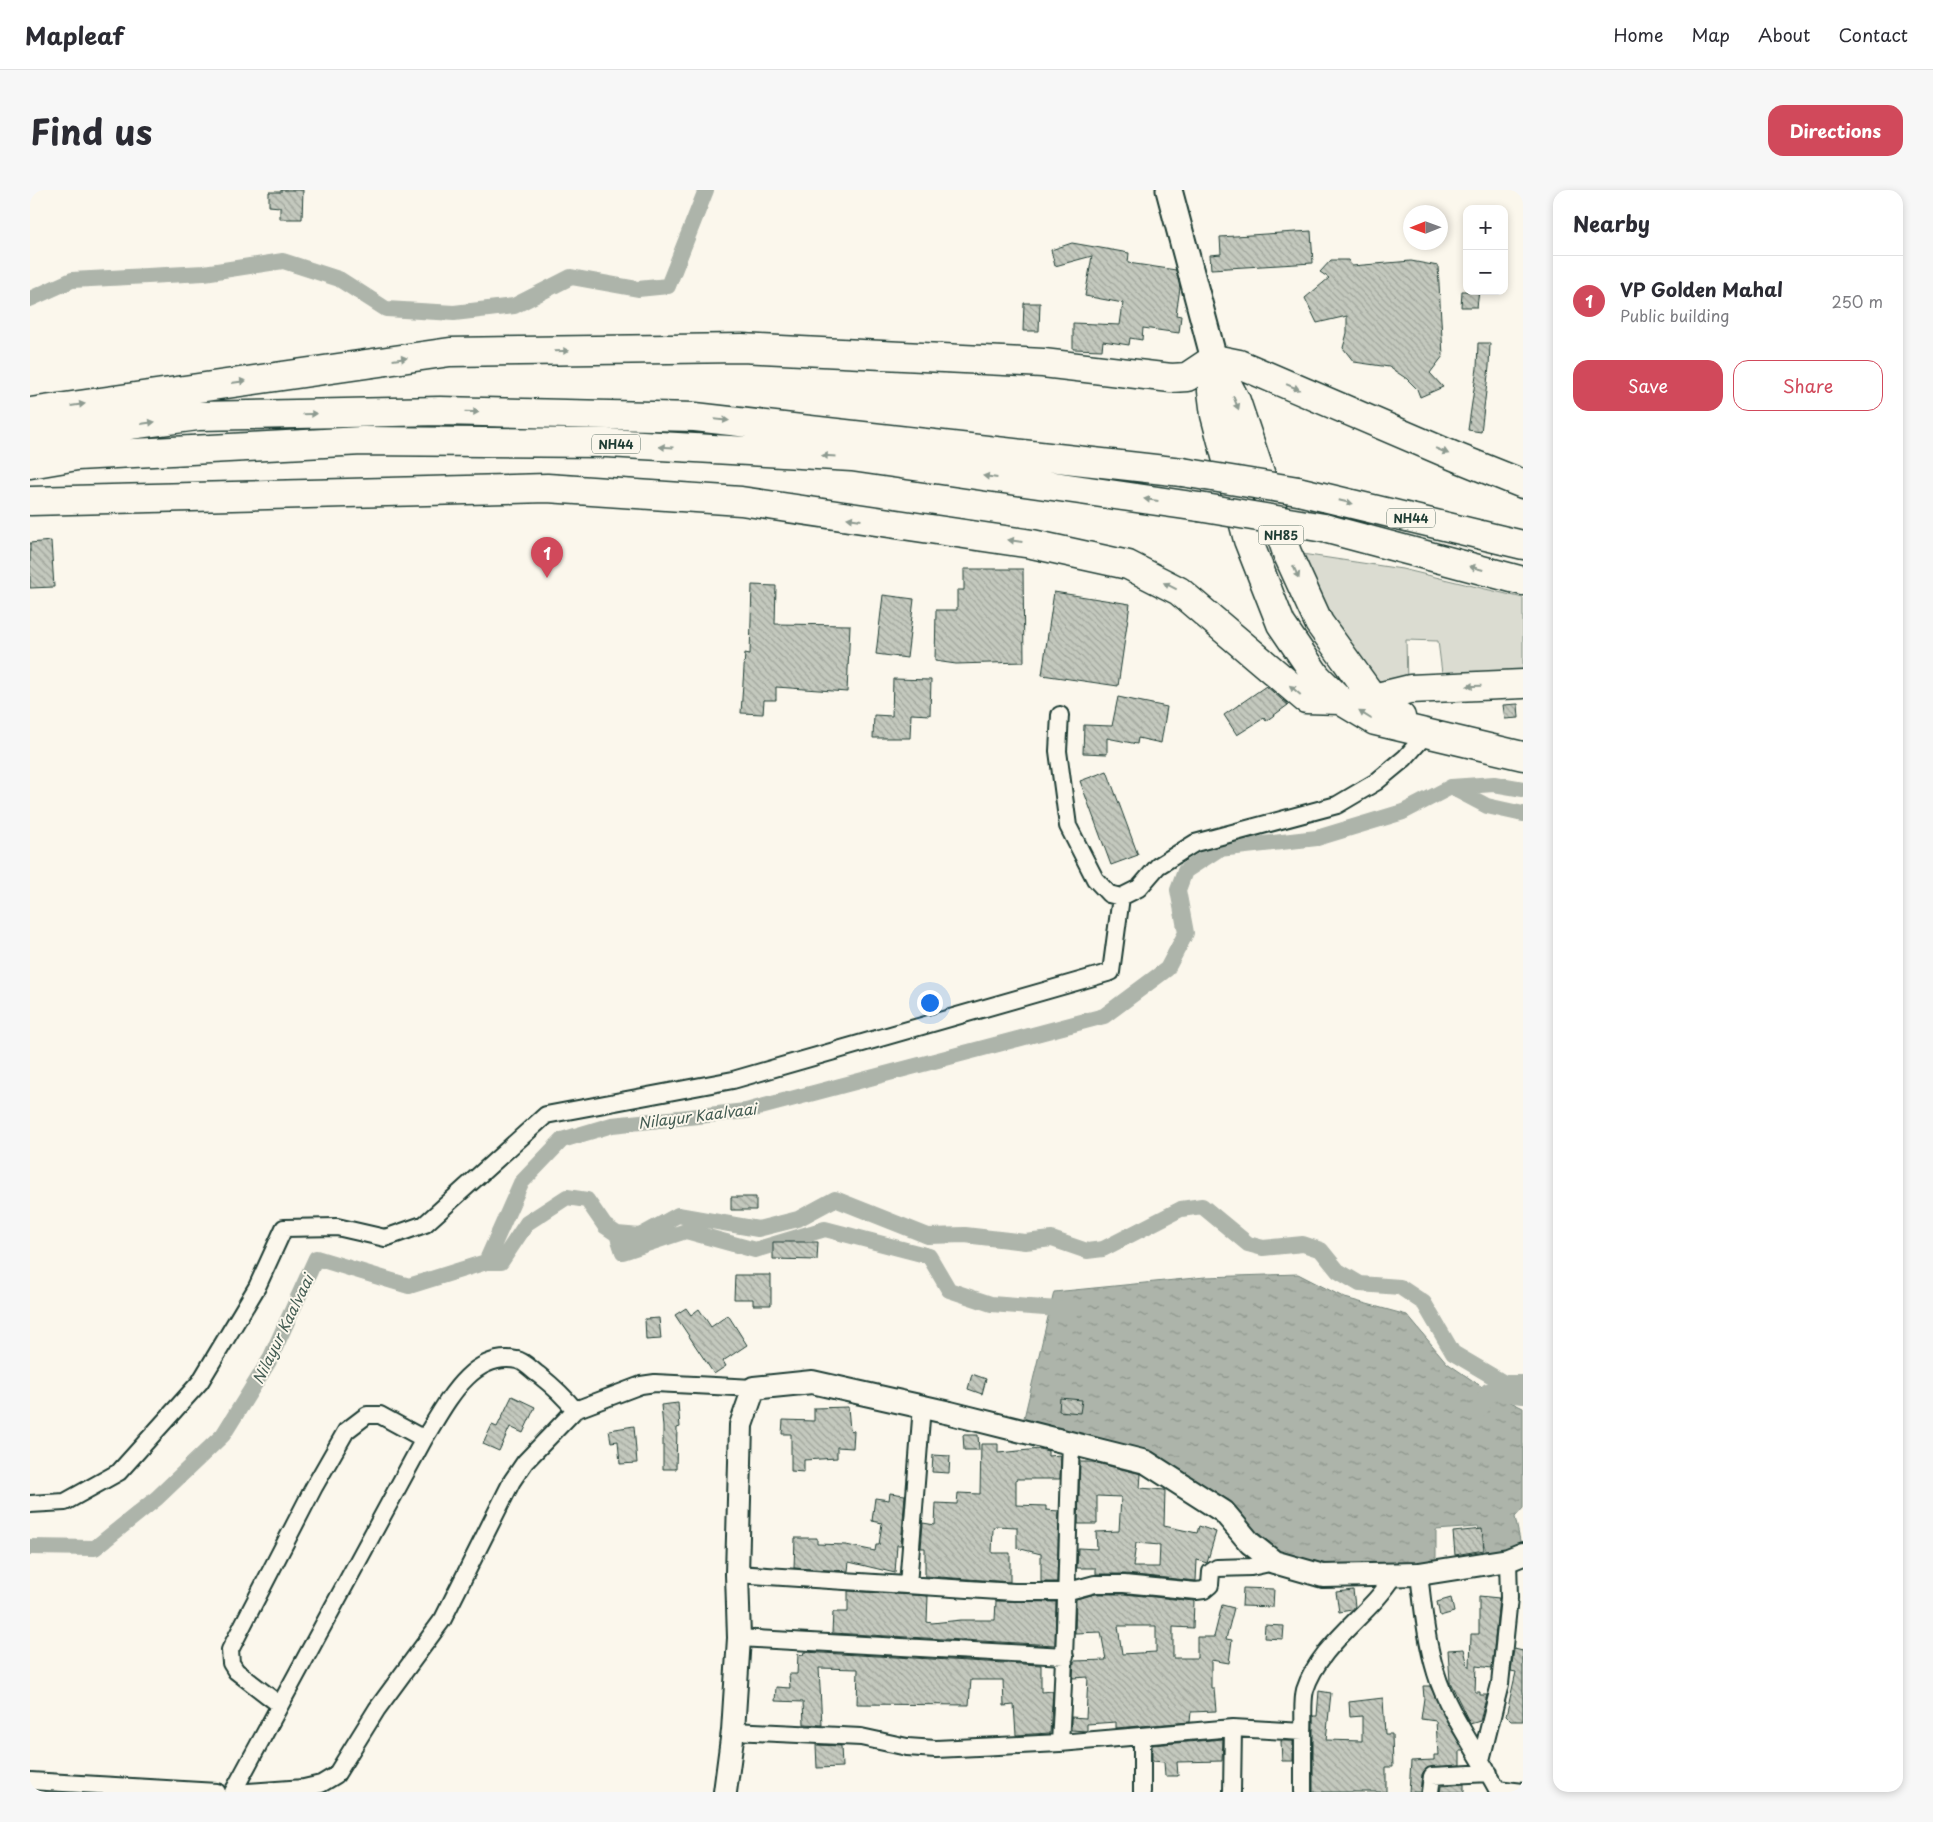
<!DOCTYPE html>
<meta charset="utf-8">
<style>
:root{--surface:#fff;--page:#f7f7f7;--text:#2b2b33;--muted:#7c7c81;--line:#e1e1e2;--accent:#d1495b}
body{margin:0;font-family:"Playpen Sans",sans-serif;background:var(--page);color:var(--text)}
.controls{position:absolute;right:15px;top:15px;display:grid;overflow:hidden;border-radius:10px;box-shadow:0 2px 8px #0003}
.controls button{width:45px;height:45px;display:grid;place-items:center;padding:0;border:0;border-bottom:1px solid var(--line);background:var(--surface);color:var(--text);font:25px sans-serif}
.compass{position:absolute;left:1373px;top:15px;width:45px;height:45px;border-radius:50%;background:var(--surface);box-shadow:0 2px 8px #0003;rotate:269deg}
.you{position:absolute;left:899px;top:812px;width:18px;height:18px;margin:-12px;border:4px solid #fff;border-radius:50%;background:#1a73e8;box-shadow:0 0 0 8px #1a73e833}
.badge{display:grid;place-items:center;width:32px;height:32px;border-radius:50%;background:var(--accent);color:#fff;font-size:16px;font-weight:700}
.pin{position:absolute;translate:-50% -41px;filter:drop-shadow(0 1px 2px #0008)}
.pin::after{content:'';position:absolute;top:26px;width:18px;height:15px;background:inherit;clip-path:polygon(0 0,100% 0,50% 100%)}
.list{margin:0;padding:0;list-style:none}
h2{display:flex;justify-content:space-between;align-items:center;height:65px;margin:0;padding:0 20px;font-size:21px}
h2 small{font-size:16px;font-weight:400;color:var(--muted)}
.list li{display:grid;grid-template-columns:32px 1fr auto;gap:15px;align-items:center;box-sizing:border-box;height:90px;padding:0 20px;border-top:1px solid var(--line)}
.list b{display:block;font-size:19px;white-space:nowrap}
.list p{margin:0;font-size:16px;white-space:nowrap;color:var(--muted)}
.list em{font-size:16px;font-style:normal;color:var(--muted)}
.actions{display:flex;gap:10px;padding:15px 20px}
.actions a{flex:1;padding:11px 0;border:1px solid var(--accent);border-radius:15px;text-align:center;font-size:18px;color:var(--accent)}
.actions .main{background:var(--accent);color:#fff}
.map{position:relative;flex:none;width:1493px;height:1602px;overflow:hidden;border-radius:15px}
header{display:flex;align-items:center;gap:30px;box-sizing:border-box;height:70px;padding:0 25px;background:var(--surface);border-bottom:1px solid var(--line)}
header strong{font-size:24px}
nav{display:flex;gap:28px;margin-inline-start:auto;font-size:18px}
.intro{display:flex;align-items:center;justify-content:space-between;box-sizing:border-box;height:120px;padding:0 30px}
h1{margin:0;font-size:35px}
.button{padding:12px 22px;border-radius:15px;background:var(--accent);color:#fff;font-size:18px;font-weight:700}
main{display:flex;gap:30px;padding:0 30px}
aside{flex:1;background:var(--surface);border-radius:15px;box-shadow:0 2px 8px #0003}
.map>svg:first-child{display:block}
.green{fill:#dbdcd1;stroke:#7d8c82}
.water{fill:url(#water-ripples);stroke:#74847b}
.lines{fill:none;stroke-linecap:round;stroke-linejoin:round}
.canal{stroke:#adb4aa;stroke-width:16}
.building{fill:url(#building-back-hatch);stroke:#1f3d34;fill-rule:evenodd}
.street-casing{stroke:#1f3d34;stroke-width:20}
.secondary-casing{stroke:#1f3d34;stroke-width:26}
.primary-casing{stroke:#1f3d34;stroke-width:29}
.highway-casing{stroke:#1f3d34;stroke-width:31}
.street{stroke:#fbf7ec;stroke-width:16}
.secondary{stroke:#fbf7ec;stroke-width:22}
.primary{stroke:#fbf7ec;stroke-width:25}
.highway{stroke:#fbf7ec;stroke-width:28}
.highway-bridge-casing{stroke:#1f3d34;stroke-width:31;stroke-linecap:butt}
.highway-bridge{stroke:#fbf7ec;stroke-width:28}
.oneway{fill:#8d9a90}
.labels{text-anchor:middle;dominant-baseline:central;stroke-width:4;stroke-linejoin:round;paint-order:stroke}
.shield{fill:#fbf7ec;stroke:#61756b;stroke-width:1}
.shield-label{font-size:12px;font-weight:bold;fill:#1f3d34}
.water-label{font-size:15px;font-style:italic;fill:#425b52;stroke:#fbf7ec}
</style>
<header>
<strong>Mapleaf</strong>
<nav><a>Home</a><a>Map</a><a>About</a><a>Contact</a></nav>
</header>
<div class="intro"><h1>Find us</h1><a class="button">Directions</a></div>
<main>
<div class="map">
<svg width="1493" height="1602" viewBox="0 0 1493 1602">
<defs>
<pattern id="water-ripples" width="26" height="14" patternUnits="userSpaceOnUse" patternTransform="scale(1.25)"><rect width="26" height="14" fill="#adb4aa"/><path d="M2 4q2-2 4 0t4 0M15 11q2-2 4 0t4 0" fill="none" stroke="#8c948b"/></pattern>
<pattern id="building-back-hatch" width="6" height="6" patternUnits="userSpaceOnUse" patternTransform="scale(1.25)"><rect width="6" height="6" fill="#c4c9be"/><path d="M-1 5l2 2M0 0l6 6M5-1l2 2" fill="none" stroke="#9fa49b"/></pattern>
</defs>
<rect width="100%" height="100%" fill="#fbf7ec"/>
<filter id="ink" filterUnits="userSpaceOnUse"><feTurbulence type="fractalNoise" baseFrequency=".02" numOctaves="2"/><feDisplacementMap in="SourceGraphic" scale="10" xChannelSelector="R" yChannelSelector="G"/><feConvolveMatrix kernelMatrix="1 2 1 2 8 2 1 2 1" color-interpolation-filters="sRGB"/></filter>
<g filter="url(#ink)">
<path class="green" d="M1265,363L1372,379L1493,408V483L1413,491L1408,451L1376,450L1377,495L1343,490L1297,431Z"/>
<path class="water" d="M1268,1084L1315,1108L1377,1125L1417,1173L1458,1201L1493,1218V1318L1485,1327L1491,1355L1457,1363L1448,1337L1406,1340V1375L1282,1376L1247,1364L1191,1310L993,1232L1024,1102L1175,1087Z"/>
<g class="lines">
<path class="canal" d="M0,109L42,90L174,83L253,71L309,89L356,119L424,123L484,116L541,87L608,99L638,96L676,0
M1421,597L1457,616L1493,624
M587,1044L593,1062L656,1041L725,1060L795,1039L899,1066L919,1100L961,1114L1042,1120
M456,1072H471L497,1033L537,1007L557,1010L575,1036L587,1044L610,1046L648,1025L728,1039L768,1029L805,1009L898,1046L935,1045L995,1052L1022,1049L1057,1061L1073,1059L1151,1019L1172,1016L1218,1054L1233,1058L1273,1054L1291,1060L1308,1081L1330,1094L1370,1097L1394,1113L1423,1163L1474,1193H1493
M1450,1220L1458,1201L1493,1206
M0,1357L65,1358L127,1308L193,1245L239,1171L286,1068L379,1096L456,1072L491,993L532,950L582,935L716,921L1074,826L1137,779L1156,743L1148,700L1155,681L1189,659L1287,648L1373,622L1421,597L1464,594L1493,599"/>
</g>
<path class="building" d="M251,0H273L272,29H250V17L239,16V2H251Z
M1281,41L1283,73L1181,79L1180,65L1191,64L1190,47Z
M1042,53L1099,63L1098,73L1146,80L1150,98L1146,125L1151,126L1149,143L1113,138L1112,150L1100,148L1099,155L1073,151L1072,160L1043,159V133L1090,135L1093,113L1055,106L1062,66L1025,76L1021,60Z
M1301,70H1318L1322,76L1381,71L1408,76L1413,166L1400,183L1413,197L1390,207L1387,199L1377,189L1359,177L1324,172L1313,158L1317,143V126L1287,133L1275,108L1299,88L1290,82Z
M1432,101H1449L1447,117H1431Z
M994,113H1010L1009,141H993Z
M1448,153H1460L1459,177L1451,242L1438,240L1447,178Z
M21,351L24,397L0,398V353Z
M934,379H993L994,472L926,474L905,471L906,420H927V400H934Z
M722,395L746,396L745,434L820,435L817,502L746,497V510H734L733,524L711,523L715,463L720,464Z
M1024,402L1100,414L1088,496L1012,485Z
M853,405L884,409L877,468L846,464Z
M863,489L901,490L900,525L881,524L880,548H843L844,525L862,526Z
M1236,496L1258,515L1236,531L1234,528L1207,545L1194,525Z
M1088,507L1137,517L1131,553L1108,548L1107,554L1077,548V564L1053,563L1054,535L1082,536Z
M1488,514L1489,528L1475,529L1473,515Z
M1077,581L1108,665L1081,675L1050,591Z
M701,1007H726V1020H701Z
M743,1052H788L787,1070L743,1069Z
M705,1085H741V1115H723V1109H704Z
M656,1118L661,1125L669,1119L681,1137L698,1125L717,1155L693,1171L696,1176L684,1184L645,1125Z
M629,1128L631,1149L616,1150L615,1129Z
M942,1184L956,1189L952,1204L938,1199Z
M482,1206L505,1217L493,1243L480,1237L469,1261L453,1254L462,1235L467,1237Z
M1030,1208L1052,1210L1050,1223L1029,1221Z
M648,1213L650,1237L647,1238L646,1279H633V1237L631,1215Z
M818,1217L820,1240L824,1241L823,1258L807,1257V1268L774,1270V1282L761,1281V1244H752L753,1230L784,1231V1218Z
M604,1236L607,1273L590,1274L588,1251L581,1252L579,1240Z
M933,1245H948L949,1260H934Z
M951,1254H968V1263L1010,1259L1018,1261V1266L1031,1265L1030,1289H986V1315L1016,1316V1320L1029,1321L1027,1392H1011V1364L987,1358V1337L965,1336L963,1339L962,1363H980V1392L895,1386V1358H891L893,1333L905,1335L906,1313L927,1314L928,1303L950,1304Z
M903,1265L920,1266L919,1283L902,1282Z
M1050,1272H1063L1111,1284L1110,1298L1135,1300L1134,1336L1167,1343L1169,1336L1186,1342L1177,1373L1167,1370L1166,1391L1095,1384H1066V1378H1047L1048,1358L1067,1359L1066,1342L1089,1341L1091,1307L1067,1306V1334H1048ZM1106,1353L1130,1355L1129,1377H1103Z
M860,1303L875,1305L871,1355H867L865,1383L819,1372L818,1381L764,1378L765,1348H787V1354L816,1355L845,1361L846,1355H849L852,1333L842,1331L845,1308L859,1310Z
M1452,1339L1454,1360L1425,1365L1423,1342Z
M1213,1398L1244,1399L1243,1417L1212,1416Z
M1323,1400L1325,1416L1322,1420L1309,1422L1306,1402Z
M818,1401L898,1406L897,1432L902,1433L931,1430H965L966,1411L1026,1412L1025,1455L802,1443L803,1422H818Z
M1066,1404H1094L1164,1411L1163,1438L1143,1437V1468H1167V1447H1184L1192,1415L1204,1418L1196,1449L1202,1450L1199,1473L1181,1470V1498H1184L1186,1521L1161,1522L1160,1532L1086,1538V1532L1057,1534V1541L1041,1540V1527L1056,1528L1058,1487L1043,1488L1044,1471L1076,1470L1071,1442L1045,1443L1046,1409ZM1088,1436H1126V1462L1092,1464Z
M1449,1406L1469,1408L1462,1478L1446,1476L1445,1502H1450V1505H1457L1450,1531L1440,1534L1420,1492L1418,1460L1434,1459L1438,1476H1440L1441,1444H1449Z
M1421,1408L1424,1422L1410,1426L1407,1412Z
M1235,1435L1254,1436L1253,1449L1234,1448Z
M1484,1459L1493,1461V1531H1481L1476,1526L1486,1482L1481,1481Z
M774,1462L1011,1475V1502L1023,1501L1020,1543L986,1545L984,1515L974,1516L973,1490H941L939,1515L827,1514L828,1479L789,1478L792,1535L774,1534L773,1512L745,1511L746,1497L760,1498L759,1484H767L768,1464L773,1465Z
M1393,1496H1400L1434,1561H1430V1575L1397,1578L1392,1584L1390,1602H1379L1381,1571L1404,1570V1565H1408L1406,1531L1391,1529L1394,1508Z
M1289,1501L1301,1503L1296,1550L1332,1551V1526L1320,1527L1319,1512L1353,1508L1355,1544H1362L1363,1577H1356V1602H1283V1526H1287Z
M1193,1549L1192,1571L1147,1572L1148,1586H1135L1134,1572L1122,1571V1555Z
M1251,1551H1263V1571H1252Z
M786,1555L811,1556L812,1577L787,1578Z
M1434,1594V1602H1410L1411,1596Z"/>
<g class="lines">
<defs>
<path id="street" d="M1030,525L1028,561L1038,636L1065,689L1079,704L1091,707L1109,698L1128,676L1165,653L1307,615L1346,592L1375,568L1397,543
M0,1314L35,1312L89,1282L170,1192L227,1097L254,1038L307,1037L355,1048L395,1034L516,925L703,890L1081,782L1091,707
M707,1384L984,1402H1035L1065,1394H1094L1166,1401L1174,1400L1180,1395L1181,1382L1187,1378L1221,1377L1244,1372
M1389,1384C1393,1417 1396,1451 1406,1483C1417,1521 1448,1563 1467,1599L1493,1602
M878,1395L892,1216
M709,1448L1035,1466
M250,1515L206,1481L201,1473L200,1460L284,1297L316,1241L337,1225H350L394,1249
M703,1541L831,1547L877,1557L906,1559L1030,1553L1203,1538
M1273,1542V1602
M1112,1546V1602
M1030,1553C1036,1453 1037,1353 1041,1253
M1451,1570L1470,1494L1479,1408L1478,1370
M0,1591L187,1602
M203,1602L394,1249C415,1216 440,1161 487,1170C494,1171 503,1181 509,1185C523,1196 534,1206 545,1220
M218,1602L274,1598L291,1594L306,1585L347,1519L413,1429L482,1291L495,1272L545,1220L611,1195L625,1193L724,1198
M1202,1602L1203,1538L1273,1542C1274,1529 1272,1512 1275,1500C1290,1453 1339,1426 1364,1386
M1400,1602L1402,1586L1459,1583"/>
<path id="secondary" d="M695,1602L703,1541L709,1448L707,1384L711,1235L724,1198L782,1192L920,1223L1116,1272L1194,1322L1220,1353L1244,1372L1293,1386L1389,1384L1478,1370L1493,1364"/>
<path id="primary" d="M1139,0L1184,169"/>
<path id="highway" d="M1184,169L1182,201L1185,225L1218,350L1251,434L1287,487L1310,510L1345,531L1493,566
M1184,169L1206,211L1257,363L1289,433L1343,508L1371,527
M0,222L420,162L712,158L1013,173L1141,188L1157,187L1184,169L1209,174L1426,267L1493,294
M0,248L168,226L410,221L665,227L1152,282
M0,274L47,266L332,251L577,253L822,267L1169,317
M1268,301L1493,355
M0,311L517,298L711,311L1002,354L1098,375L1149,401L1276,509L1310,510
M1294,338L1493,391
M1343,508L1380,499L1493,494"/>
</defs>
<use href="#street" class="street-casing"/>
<use href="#secondary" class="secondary-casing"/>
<use href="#primary" class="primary-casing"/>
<use href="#highway" class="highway-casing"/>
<use href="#street" class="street"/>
<use href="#secondary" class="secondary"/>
<use href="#primary" class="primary"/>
<use href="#highway" class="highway"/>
<defs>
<path id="highway-bridge" d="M1152,282L1268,301
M1169,317L1294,338"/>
</defs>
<use href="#highway-bridge" class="highway-bridge-casing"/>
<use href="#highway-bridge" class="highway-bridge"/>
</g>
<defs><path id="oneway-solid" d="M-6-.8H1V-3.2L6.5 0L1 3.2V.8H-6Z" transform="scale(1.25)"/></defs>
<g class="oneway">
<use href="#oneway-solid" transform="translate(532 161) rotate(-1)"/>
<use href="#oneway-solid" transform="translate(370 169) rotate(-8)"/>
<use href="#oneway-solid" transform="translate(209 192) rotate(-8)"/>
<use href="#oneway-solid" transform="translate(1263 197) rotate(23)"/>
<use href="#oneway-solid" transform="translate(1206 213) rotate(68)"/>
<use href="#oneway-solid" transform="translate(48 215) rotate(-8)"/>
<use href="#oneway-solid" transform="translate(442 222) rotate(1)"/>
<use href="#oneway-solid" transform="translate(280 224) rotate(-1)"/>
<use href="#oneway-solid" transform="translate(692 230) rotate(6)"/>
<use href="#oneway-solid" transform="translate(118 233) rotate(-8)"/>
<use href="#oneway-solid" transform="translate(636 257) rotate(-177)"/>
<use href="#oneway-solid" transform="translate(1412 261) rotate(23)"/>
<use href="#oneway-solid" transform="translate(799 266) rotate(-177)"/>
<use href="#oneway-solid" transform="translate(960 287) rotate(-172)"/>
<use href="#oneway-solid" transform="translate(1121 310) rotate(-172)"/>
<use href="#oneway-solid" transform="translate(1316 312) rotate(14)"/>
<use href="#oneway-solid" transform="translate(824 329) rotate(-172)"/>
<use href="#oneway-solid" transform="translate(985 351) rotate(-172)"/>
<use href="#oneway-solid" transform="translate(1446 378) rotate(-165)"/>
<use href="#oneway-solid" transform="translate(1266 382) rotate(65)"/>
<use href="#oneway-solid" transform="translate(1140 396) rotate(-153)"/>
<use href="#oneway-solid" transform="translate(1444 496) rotate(178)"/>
<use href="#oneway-solid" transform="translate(1265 500) rotate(-139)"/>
<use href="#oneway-solid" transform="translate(1335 525) rotate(-148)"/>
</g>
</g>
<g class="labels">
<g class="shield">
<rect x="562" y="244.5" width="48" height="19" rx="4"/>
<rect x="1357" y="318.5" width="48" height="19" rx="4"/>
<rect x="1228.5" y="335.5" width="45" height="19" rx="4"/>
</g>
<g class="shield-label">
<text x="586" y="254">NH44</text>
<text x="1381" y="328">NH44</text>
<text x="1251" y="345">NH85</text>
</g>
<g class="water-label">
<text transform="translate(667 925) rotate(-7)">Nilayur Kaalvaai</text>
<text transform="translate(252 1139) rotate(-64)">Nilayur Kaalvaai</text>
</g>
</g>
</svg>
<div class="controls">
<button>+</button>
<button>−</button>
</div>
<svg class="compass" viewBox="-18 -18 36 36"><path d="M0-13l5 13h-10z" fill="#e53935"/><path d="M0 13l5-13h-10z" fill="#7c7c81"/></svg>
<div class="you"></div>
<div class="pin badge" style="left:517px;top:388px">1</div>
</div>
<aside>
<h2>Nearby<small></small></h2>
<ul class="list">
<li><span class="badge">1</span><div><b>VP Golden Mahal</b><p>Public building</p></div><em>250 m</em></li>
</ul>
<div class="actions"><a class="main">Save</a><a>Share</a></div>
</aside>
</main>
